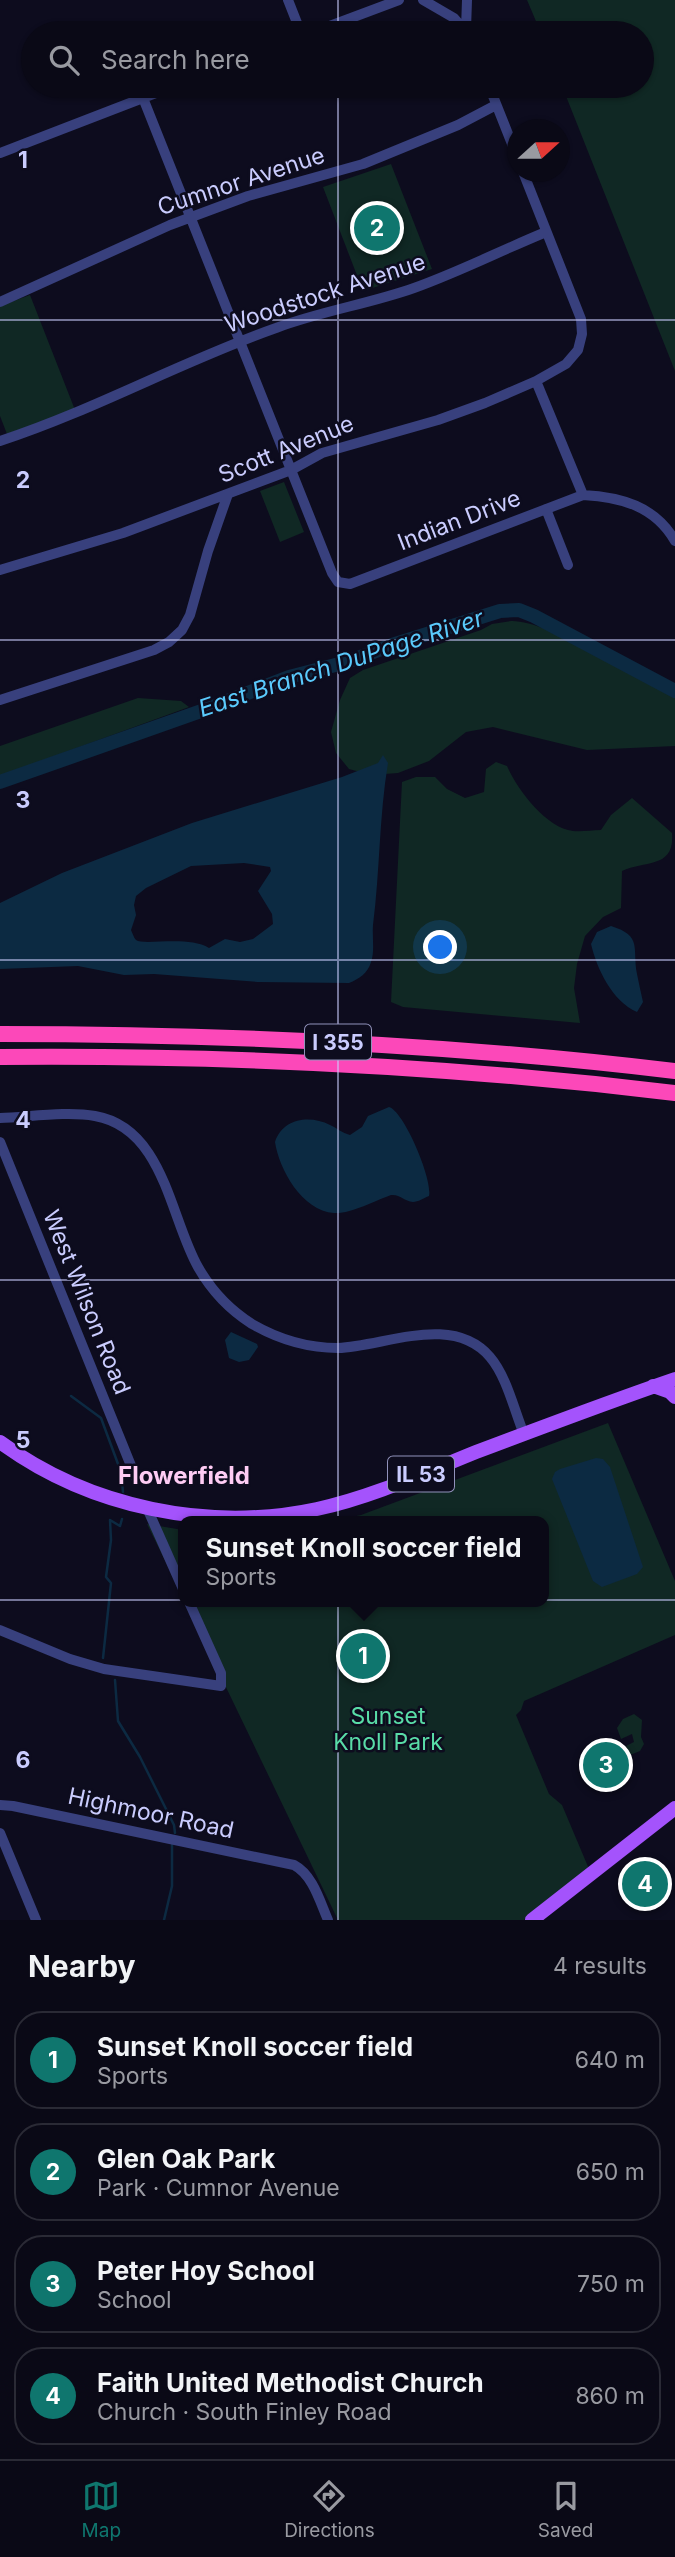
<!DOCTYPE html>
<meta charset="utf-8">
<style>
:root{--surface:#0a0916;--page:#181723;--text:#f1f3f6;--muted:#999aa1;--line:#2a2a35;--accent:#0f766e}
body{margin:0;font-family:Inter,sans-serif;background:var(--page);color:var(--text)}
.compass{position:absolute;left:507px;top:119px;width:63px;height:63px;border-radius:50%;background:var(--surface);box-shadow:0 2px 5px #0004;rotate:69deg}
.you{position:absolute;left:441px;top:948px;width:24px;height:24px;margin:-18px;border:5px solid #fff;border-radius:50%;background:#1a73e8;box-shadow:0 0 0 10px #1a73e833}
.badge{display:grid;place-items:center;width:46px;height:46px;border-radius:50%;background:var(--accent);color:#fff;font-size:23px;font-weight:700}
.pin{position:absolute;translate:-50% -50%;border:4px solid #fff;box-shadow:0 2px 7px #0006}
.popup{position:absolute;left:178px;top:1516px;width:371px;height:91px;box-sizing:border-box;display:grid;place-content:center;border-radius:14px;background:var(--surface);filter:drop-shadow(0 2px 5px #0005);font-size:23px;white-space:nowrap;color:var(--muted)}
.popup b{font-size:26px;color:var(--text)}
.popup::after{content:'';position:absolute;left:50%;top:100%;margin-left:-14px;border:14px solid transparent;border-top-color:var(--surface)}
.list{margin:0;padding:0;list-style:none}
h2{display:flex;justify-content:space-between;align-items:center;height:91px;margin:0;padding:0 28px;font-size:30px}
h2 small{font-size:23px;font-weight:400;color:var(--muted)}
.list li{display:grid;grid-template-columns:46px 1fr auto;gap:21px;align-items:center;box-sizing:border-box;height:98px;margin:0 14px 14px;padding:0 14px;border:2px solid var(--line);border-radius:28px}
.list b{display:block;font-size:26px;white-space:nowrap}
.list p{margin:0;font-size:23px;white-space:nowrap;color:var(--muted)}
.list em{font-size:23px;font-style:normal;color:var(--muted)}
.icon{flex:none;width:38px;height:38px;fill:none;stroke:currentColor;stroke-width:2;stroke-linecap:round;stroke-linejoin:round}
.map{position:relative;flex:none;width:675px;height:1920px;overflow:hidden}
.search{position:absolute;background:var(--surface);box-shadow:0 2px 5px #0004;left:21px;right:21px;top:21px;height:77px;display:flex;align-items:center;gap:18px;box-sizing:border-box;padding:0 24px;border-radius:38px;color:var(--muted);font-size:26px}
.sheet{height:539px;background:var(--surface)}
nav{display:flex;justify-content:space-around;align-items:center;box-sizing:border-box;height:98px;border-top:2px solid var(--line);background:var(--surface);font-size:19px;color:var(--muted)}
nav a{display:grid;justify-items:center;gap:4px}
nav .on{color:var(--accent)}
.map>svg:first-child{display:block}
.green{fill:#102824}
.water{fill:#0c2a42;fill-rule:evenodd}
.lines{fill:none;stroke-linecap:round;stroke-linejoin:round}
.stream{stroke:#0c2a42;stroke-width:2.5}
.river{stroke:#0c2a42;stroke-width:14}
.minor{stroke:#38407d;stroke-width:10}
.major{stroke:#a453fc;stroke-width:14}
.highway{stroke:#fc48b9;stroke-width:16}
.grid{fill:none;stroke:#caccfe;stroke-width:2;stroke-opacity:0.55}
.labels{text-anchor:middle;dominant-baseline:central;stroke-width:5;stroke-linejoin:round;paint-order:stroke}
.shield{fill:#0d0c1e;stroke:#9192bb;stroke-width:2}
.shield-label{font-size:21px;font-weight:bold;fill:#caccfe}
.street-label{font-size:23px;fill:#caccfe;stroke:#0d0c1e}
.park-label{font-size:23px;fill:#59dca7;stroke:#0d0c1e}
.water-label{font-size:24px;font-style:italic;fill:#5acafc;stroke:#0d0c1e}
.neighbourhood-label{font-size:24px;font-weight:bold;fill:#feccf4;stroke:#0d0c1e}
.grid-label{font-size:23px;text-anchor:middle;font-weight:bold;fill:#caccfe;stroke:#0d0c1e;stroke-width:5;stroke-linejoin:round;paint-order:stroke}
</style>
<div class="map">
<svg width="675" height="1920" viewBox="0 0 675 1920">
<rect width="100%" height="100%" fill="#0d0c1e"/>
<path class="green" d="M527,0H675V371L562,86H642V33H541Z
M391,164L432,269L363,291L323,187Z
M30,295L75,410L7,434L0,416V306Z
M284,482L304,532L280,542L260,491Z
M511,621C549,620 639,678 675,698V746L587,750L493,727L466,732L429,761L398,773L371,775L349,769L336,753L331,732L340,700L350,678L363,670L481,630L492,624Z
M138,698L181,701L189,707L0,776V746Z
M496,762L507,766C517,789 546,828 573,831C582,832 592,830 601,830L611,815L632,798L672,833C675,869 645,860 622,871L621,908L603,917L585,936L577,964L574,988L580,1023L403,1007L391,1002L402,782L416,777H435L447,789L465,798L484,792L486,769Z
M608,1423L675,1581V1635L524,1701L521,1710L516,1715L549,1794L562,1805L589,1869L524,1920H338L185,1602H543V1521H333L361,1515Z
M147,1524L183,1530V1597Z
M634,1714L642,1720L641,1737L644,1744L640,1751L630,1755L626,1746L634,1742L632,1734L621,1739L617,1728L623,1719Z"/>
<path class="water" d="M383,755L388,763C379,817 380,871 373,925C372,937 375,951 371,962C368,973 359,979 349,983L258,982L154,974L124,975L78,966L0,969V903L62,873L192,823L342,777L378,763ZM244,863L270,867L271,871L258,891L272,914L273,924L253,939L240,942L225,939L209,948C188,935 144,946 136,940C134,938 132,932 131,930L136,915L134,905L136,896L146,888L191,866Z
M611,926C643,936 632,948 637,974C639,984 641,993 643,1002L637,1012C612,1001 597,969 591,944L597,932Z
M389,1107C404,1111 433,1180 429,1196C424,1198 418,1202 413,1202C404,1201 400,1194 391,1195C374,1201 351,1214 334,1213C302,1211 279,1169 275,1142C283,1118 310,1115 330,1125C337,1128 342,1133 350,1135L362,1127L368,1116Z
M231,1332L257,1344L258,1347L249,1360L239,1362L229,1358L225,1340Z
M596,1458L603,1459L610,1467L643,1567L637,1574L602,1587L593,1581L552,1479L555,1472L560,1469Z"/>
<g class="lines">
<path class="stream" d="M71,1396L101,1418L121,1472L123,1492
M103,1658L111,1583L106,1577L111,1540L110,1520L120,1526L122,1519
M115,1680L118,1721L140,1757L174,1825L175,1833
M164,1920L172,1886V1845"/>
<path class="river" d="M0,782L204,710L289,677L347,662L392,645L500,611L519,610L534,616L675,691"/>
<path class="minor" d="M288,0L301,33
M423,0L454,18L467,33
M466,29L467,0
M311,33L399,0
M489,86L518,159
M143,98L332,573L338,582L350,584L583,495C621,497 655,506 675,541
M0,153L174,86
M0,302L170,225L248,196L363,164L458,125L496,105
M536,381L583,495
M0,441C95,410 182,361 276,328C321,311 369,304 414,288C459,272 502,250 546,232
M546,509L568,565
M0,570L123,533L291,470L322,453L438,420L485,403L536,381L566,364L578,350L582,334L581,319L523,172
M0,700L154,650L169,642L182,630L190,615L208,551L228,494
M0,1118C29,1117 67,1111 95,1116C164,1128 170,1218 198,1267C211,1290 230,1310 252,1324C278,1339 308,1348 338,1348C386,1346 452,1313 490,1357C507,1377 514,1410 524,1434
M0,1142L136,1478
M147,1508L183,1589
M0,1630L70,1659L104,1669L221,1686V1673L189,1602
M0,1805L13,1806L294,1865C313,1875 320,1902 328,1920
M0,1833L36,1920"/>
<path class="major" d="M653,1386L670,1392L675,1397
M0,1442C90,1508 209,1532 317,1509C372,1497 424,1473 476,1452C542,1427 608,1402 675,1379
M532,1920L675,1808"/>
<path class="highway" d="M0,1034C226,1034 451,1044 675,1071
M0,1057C225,1055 451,1066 675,1093"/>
</g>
<path class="grid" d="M338,0V33M338,86V1920M0,320H675M0,640H675M0,960H675M0,1280H675M0,1600H675"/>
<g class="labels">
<g class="shield">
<rect x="305" y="1024.5" width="66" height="35" rx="5"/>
<rect x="388" y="1456.5" width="66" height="35" rx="5"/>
</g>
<g class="shield-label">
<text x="338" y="1042">I 355</text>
<text x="421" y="1474">IL 53</text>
</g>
<g class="street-label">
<text transform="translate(241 181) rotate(-18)">Cumnor Avenue</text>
<text transform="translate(325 293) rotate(-18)">Woodstock Avenue</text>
<text transform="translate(286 449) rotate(-22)">Scott Avenue</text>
<text transform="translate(459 520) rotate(-21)">Indian Drive</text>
<text transform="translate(87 1302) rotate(68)">West Wilson Road</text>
<text transform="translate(151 1813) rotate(12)">Highmoor Road</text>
</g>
<g class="park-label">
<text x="388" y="1716">Sunset<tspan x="388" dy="26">Knoll Park</tspan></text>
</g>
<g class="water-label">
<text transform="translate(341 663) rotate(-18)">East Branch DuPage River</text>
</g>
<g class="neighbourhood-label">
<text x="184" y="1475">Flowerfield</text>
</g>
</g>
<g class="grid-label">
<text x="23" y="168">1</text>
<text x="23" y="488">2</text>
<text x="23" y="808">3</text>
<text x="23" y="1128">4</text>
<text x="23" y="1448">5</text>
<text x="23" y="1768">6</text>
</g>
</svg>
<svg class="compass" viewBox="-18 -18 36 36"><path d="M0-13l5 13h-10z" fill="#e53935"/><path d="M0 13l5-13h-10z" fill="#999aa1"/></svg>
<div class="you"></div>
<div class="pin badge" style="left:363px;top:1656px">1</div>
<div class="popup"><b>Sunset Knoll soccer field</b>Sports</div>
<div class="pin badge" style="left:377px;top:228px">2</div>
<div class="pin badge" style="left:606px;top:1765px">3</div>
<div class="pin badge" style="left:645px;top:1884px">4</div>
<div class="search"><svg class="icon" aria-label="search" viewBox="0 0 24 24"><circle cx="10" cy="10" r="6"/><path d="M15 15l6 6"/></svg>Search here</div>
</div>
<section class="sheet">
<h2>Nearby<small>4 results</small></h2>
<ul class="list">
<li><span class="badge">1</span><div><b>Sunset Knoll soccer field</b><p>Sports</p></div><em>640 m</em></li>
<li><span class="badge">2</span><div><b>Glen Oak Park</b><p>Park · Cumnor Avenue</p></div><em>650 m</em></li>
<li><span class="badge">3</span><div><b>Peter Hoy School</b><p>School</p></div><em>750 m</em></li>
<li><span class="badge">4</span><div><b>Faith United Methodist Church</b><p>Church · South Finley Road</p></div><em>860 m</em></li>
</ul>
</section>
<nav>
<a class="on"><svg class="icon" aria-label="map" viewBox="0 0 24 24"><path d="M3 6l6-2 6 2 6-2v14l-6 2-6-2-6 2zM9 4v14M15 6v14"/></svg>Map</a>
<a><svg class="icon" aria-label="directions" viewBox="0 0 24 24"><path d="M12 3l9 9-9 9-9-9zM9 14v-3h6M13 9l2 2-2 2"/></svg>Directions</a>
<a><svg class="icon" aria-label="saved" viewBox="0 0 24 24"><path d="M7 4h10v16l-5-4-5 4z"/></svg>Saved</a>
</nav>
